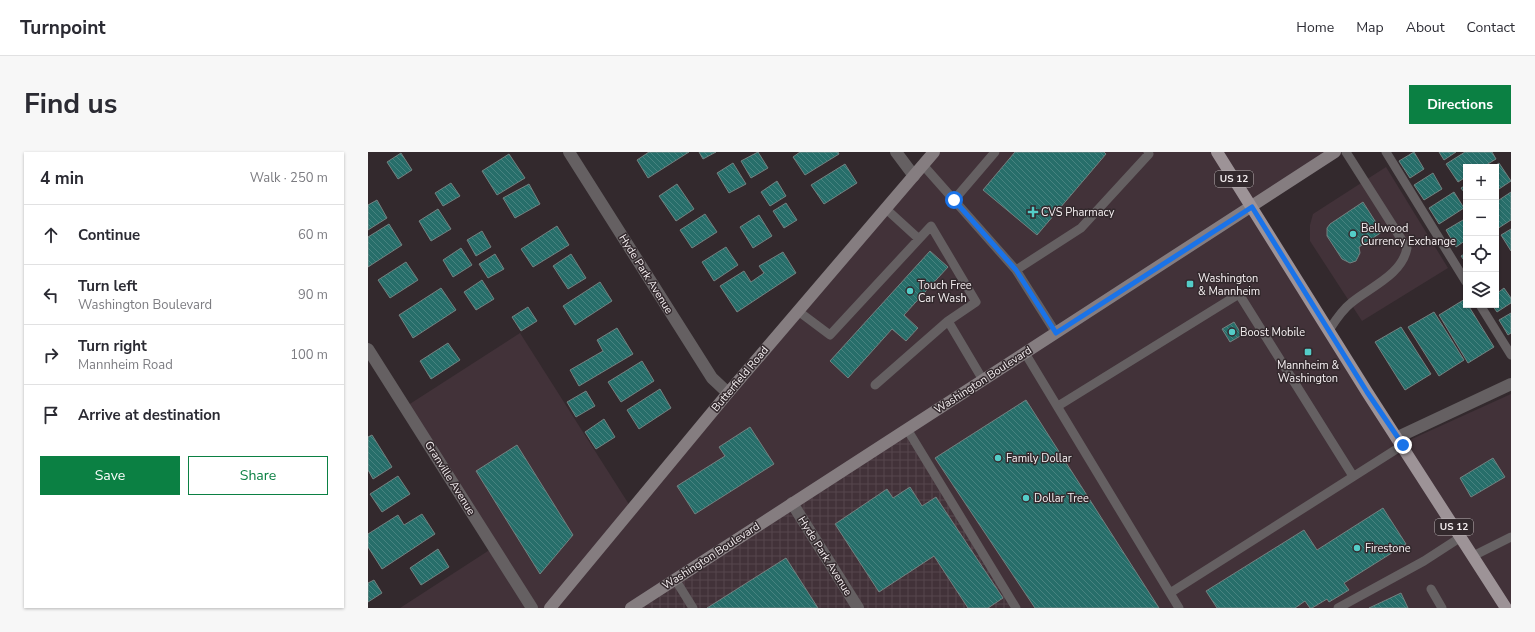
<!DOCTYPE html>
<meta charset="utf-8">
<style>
:root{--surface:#fff;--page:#f7f7f7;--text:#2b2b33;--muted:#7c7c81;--line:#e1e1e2;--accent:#0b8043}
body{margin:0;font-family:"Nunito Sans",sans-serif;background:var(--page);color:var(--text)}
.controls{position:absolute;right:12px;top:12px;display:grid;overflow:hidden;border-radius:0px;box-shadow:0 1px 3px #0004}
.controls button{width:36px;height:36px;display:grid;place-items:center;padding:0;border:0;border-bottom:1px solid var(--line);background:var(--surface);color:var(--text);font:20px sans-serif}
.stop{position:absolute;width:12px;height:12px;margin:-9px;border:3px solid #1a73e8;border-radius:50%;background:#fff}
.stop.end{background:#1a73e8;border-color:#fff;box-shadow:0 1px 4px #0008}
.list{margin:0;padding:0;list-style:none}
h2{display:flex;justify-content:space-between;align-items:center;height:52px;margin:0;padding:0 16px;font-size:17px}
h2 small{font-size:13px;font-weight:400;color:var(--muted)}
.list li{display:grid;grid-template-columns:26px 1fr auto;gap:12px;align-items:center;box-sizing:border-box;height:60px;padding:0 16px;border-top:1px solid var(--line)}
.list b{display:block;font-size:15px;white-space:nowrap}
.list p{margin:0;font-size:13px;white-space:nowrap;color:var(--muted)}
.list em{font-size:13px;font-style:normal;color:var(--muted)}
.actions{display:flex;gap:8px;padding:12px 16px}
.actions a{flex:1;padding:9px 0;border:1px solid var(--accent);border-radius:0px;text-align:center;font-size:14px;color:var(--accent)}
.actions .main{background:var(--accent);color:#fff}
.icon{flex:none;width:22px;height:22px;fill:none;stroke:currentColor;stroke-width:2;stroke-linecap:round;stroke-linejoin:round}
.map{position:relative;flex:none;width:1143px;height:456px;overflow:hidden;border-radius:0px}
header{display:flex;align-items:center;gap:24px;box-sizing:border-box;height:56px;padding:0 20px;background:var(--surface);border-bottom:1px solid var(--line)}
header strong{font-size:19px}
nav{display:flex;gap:22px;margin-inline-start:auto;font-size:14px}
.intro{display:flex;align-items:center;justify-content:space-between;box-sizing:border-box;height:96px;padding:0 24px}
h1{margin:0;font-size:28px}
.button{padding:10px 18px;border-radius:0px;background:var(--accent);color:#fff;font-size:14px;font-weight:700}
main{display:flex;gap:24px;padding:0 24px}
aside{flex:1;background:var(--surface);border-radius:0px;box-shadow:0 1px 3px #0004}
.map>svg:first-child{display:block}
.built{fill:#423239}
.industrial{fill:url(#industrial-grid)}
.building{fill:url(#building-back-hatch);stroke:#738180}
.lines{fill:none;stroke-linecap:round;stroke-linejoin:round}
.lane{stroke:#656062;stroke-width:9}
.street{stroke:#656062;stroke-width:12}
.secondary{stroke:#857d80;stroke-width:12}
.primary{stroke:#9d9397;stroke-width:12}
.route{stroke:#1a73e8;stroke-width:5}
.poi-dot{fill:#54cdc8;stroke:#33292d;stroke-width:1.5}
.labels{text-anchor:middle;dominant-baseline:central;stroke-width:3;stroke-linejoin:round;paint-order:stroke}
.shield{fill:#33292d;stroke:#bbb4b6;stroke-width:1}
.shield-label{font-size:10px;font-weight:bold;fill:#f5eff1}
.poi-label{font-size:11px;fill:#f5eff1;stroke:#33292d;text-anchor:start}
.street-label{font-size:11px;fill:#f5eff1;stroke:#33292d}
</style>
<header>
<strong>Turnpoint</strong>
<nav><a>Home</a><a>Map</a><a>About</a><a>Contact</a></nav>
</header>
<div class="intro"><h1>Find us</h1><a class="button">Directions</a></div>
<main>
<aside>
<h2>4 min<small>Walk · 250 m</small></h2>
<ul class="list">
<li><svg class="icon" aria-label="ahead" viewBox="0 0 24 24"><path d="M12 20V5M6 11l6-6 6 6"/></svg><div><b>Continue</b></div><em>60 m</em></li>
<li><svg class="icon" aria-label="left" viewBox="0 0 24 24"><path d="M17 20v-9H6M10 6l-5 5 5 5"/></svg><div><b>Turn left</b><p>Washington Boulevard</p></div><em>90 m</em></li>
<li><svg class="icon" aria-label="right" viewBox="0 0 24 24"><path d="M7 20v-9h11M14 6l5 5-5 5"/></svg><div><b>Turn right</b><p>Mannheim Road</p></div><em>100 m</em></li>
<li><svg class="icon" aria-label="arrive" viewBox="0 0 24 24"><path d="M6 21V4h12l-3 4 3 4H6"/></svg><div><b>Arrive at destination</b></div></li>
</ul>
<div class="actions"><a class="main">Save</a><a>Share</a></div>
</aside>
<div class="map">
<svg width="1143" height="456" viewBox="0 0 1143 456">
<defs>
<pattern id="industrial-grid" width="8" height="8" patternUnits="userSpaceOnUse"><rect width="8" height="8" fill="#423239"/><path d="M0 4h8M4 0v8" fill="none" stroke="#55464c"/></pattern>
<pattern id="building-back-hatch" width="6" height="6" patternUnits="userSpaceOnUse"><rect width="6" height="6" fill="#276e6a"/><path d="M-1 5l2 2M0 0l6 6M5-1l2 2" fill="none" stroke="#478380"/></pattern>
</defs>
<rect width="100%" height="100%" fill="#33292d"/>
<path class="built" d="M572,0H845L878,53L256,456H186Z
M854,0H961L885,49Z
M1018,15L1080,116L994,169L942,89V73L945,62Z
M882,59L1133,456H651L538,281Z
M152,181L262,354L178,456H32L123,397L34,257Z
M1143,242V455L1035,291Z"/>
<path class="industrial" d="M538,281L651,456H268Z"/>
<path class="building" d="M281,0H321L280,26L269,8Z
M331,0H348L335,7Z
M390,0L400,16L383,26L373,9Z
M432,0H470L471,2L437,23L425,5Z
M647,0H736L738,2L669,83L615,38Z
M1046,0L1056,17L1042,26L1031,9Z
M1071,0H1088L1076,8Z
M1097,0H1124L1128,7L1115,15H1098V25L1090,30L1078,12Z
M33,1L44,18L30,27L19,10Z
M141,2L157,26L129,43L114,19Z
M365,11L378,32L361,41L349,21Z
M1131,11L1143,29L1128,39V15H1125Z
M477,12L489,31L456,52L443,33Z
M1065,21L1074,37L1056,48L1046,33Z
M409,29L418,44L402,54L393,40Z
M83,31L92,44L75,54L67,41Z
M161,32L172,52L147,66L135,46Z
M309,32L326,57L308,69L291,44Z
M1098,33V43L1093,36Z
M1086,40L1096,56L1071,72L1061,56Z
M1143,40V68L1129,77L1128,50Z
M9,48L19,66L0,78V53Z
M995,50L1014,80L991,95L992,101L988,109L982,111L974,107L959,84V76L962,72Z
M418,51L429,68L416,76L405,59Z
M70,57L83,77L63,89L51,69Z
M337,62L349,80L324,96L312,78Z
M391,63L404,84L385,96L372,75Z
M1095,68L1098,73V88L1088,95L1078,78Z
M21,72L34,93L0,115V85Z
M189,74L201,93L165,115L153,97Z
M1143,77V99L1133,83Z
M114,79L123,95L108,104L99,88Z
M358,95L370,113L346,129L334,110Z
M93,96L104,113L85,125L75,108Z
M562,99L580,115L536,163L550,176L538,189L524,177L480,226L462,209Z
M415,100L428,121L369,160L352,134L376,119L383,130L396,121L391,114Z
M1098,101V111L1093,104Z
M127,102L136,117L120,126L111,112Z
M203,102L218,126L200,137L185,114Z
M38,110L50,128L22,146L10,128Z
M114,128L126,147L108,158L96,140Z
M232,130L244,149L207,173L195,154Z
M73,136L88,158L45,186L31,163Z
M1136,136L1143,146V151L1129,160L1124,153H1128V142Z
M1097,147L1098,153H1100L1126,195L1100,211L1071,163Z
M160,155L169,169L153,179L144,165Z
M1066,160L1096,208L1071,224L1040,175Z
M1143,161V181L1140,183L1131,168Z
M866,170L874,183L862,190L854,177Z
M1033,175L1063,222L1037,238L1007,190Z
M249,176L265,202L211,234L202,218L235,199L229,188Z
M80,191L92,208L63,227L52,209Z
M274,209L286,229L253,250L240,230Z
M292,237L303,256L271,277L259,258Z
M218,239L227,254L208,265L199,250Z
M658,248L791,456H667L567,306Z
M236,267L247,285L228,297L217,280Z
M382,275L406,312L327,362L309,334L357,304L351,295Z
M4,283L24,315L5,327L0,318V285Z
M149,293L205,383L172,422L108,319Z
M1125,306L1137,325L1103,345L1092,326Z
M30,324L42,342L14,360L2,342Z
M542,335L554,354L568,345L635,446L620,456H600L566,404L511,440L467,372L519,337L525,346Z
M1015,356L1038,392L976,431L981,438L961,450L959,447L944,456H942L937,449L927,456H849L838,439L936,378L949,398Z
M54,362L67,382L14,417L0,395V382L30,363L36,373Z
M70,397L81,415L53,433L42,416Z
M418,406L450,456H339Z
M6,428L14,441L0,450V431Z
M1033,441L1040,456H1001Z"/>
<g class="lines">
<path class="lane" d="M1018,0L1098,130
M555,13L648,118
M586,48L627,0
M517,56L551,87
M1112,153L1143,203
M430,159L462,183L563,74L608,150L580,169L615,228
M961,178C967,169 974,158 983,151C1002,135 1034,123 1039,96L978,0
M688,181L648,118L713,76L781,2L780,0
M657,201L811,456
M507,233L580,169
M690,254L871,142L985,324
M539,277L648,456
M1105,404L1143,385
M307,427L325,456
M1063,437L1074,456
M802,441L1035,293
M970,456L1056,409L1093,385"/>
<path class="street" d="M201,0L344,226L360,241
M528,0L546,24
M0,197L164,456
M1030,285L1143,232
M424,351L490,456"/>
<path class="secondary" d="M182,456L360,241L566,0
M263,456L967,0"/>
<path class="primary" d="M849,0L999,240L1138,456"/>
</g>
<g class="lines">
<path class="route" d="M586,48L648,118L688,181L884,55L999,240L1035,293"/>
</g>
<g class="poi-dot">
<path d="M663 54h4v4h4v4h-4v4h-4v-4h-4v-4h4z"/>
<circle cx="985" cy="82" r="4"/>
<rect x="818" y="128" width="8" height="8" rx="2"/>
<circle cx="542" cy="139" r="4"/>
<circle cx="864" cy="180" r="4"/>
<rect x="936" y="196" width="8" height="8" rx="2"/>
<circle cx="630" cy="306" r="4"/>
<circle cx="658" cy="346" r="4"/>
<circle cx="989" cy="396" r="4"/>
</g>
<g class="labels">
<g class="shield">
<rect x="847" y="19" width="38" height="16" rx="3"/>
<rect x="1067" y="367" width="38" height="16" rx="3"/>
</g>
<g class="shield-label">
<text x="866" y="27">US 12</text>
<text x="1086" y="375">US 12</text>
</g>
<g class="poi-label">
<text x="673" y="60">CVS Pharmacy</text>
<text x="993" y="76">Bellwood<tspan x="993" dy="13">Currency Exchange</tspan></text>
<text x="830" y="126">Washington<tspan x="830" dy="13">&amp; Mannheim</tspan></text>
<text x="550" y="133">Touch Free<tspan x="550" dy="13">Car Wash</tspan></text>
<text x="872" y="180">Boost Mobile</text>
<text x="940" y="213" text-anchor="middle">Mannheim &amp;<tspan x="940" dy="13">Washington</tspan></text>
<text x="638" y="306">Family Dollar</text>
<text x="666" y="346">Dollar Tree</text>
<text x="997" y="396">Firestone</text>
</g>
<g class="street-label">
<text transform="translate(278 122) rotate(58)">Hyde Park Avenue</text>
<text transform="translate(372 227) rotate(-50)">Butterfield Road</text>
<text transform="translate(615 228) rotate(-33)">Washington Boulevard</text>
<text transform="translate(82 326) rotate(58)">Granville Avenue</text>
<text transform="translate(343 404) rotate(-33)">Washington Boulevard</text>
<text transform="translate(457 404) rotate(58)">Hyde Park Avenue</text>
</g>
</g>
</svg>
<div class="controls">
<button>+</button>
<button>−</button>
<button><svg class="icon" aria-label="locate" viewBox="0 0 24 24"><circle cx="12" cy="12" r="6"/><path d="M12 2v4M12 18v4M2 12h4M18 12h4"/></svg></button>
<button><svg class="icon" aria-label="layers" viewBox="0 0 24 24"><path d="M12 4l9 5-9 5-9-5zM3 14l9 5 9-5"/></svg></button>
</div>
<div class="stop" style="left:586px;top:48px"></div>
<div class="stop end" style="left:1035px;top:293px"></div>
</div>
</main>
